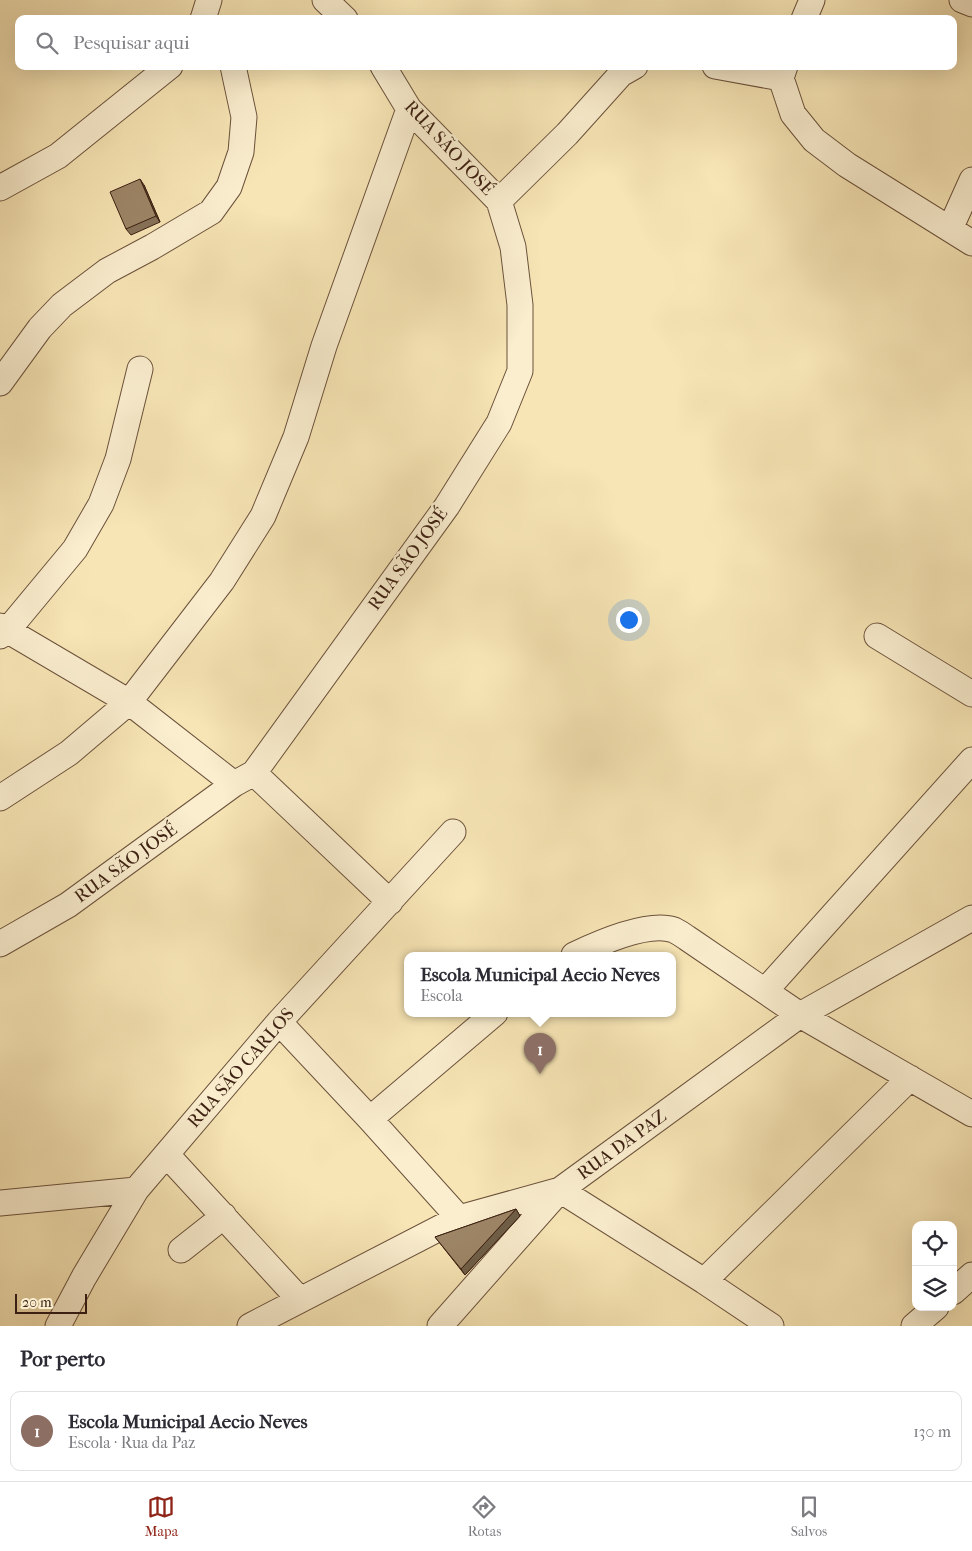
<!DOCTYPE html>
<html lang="pt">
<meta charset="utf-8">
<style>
:root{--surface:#fff;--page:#f7f7f7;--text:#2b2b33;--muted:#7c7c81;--line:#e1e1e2;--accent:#8f2418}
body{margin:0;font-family:"IM FELL French Canon",serif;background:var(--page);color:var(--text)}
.controls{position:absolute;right:15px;bottom:15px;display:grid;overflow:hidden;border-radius:10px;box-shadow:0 5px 20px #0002}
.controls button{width:45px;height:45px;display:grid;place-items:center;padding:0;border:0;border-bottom:1px solid var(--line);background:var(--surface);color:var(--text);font:25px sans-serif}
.scale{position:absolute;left:15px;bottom:12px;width:72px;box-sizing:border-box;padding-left:5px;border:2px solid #3c2012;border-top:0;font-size:14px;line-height:18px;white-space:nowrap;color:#3c2012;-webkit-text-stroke:4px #faeecf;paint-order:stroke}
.you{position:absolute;left:628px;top:619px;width:18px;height:18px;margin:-12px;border:4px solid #fff;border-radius:50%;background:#1a73e8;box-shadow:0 0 0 8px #1a73e833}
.badge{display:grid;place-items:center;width:32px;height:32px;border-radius:50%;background:var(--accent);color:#fff;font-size:16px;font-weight:700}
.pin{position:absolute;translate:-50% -41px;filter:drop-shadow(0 1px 2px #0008)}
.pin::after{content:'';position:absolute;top:26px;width:18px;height:15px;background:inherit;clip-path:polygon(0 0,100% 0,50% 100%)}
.popup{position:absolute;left:404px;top:952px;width:272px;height:65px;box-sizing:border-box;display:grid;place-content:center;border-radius:10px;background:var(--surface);filter:drop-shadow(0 1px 4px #0005);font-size:16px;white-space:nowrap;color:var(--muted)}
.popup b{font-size:19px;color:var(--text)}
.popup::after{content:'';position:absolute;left:50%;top:100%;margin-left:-10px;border:10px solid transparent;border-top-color:var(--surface)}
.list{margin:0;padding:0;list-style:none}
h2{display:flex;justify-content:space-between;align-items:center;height:65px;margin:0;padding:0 20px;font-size:21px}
h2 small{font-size:16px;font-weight:400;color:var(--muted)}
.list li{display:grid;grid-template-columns:32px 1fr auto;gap:15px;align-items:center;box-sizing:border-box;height:80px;margin:0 10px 10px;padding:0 10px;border:1px solid var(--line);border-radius:10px}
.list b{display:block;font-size:19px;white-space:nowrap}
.list p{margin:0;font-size:16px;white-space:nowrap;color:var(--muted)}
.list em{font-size:16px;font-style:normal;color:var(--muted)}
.icon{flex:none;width:28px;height:28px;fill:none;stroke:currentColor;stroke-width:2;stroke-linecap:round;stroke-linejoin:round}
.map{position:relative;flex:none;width:972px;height:1326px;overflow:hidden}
.search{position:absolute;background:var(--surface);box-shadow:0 5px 20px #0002;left:15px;right:15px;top:15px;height:55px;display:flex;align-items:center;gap:12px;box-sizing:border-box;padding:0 18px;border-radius:10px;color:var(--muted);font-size:19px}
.sheet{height:155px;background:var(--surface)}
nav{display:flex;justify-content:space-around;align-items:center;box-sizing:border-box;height:70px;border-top:1px solid var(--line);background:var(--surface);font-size:14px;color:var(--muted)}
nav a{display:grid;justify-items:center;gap:2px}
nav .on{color:var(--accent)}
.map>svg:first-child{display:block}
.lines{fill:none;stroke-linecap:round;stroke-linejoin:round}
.street-casing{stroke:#6b513b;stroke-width:27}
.street{stroke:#faeecf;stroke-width:25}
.wall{fill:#877359;stroke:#3c2012}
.shaded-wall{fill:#6e5e48;stroke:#3c2012}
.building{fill:#9d8667;stroke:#3c2012}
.labels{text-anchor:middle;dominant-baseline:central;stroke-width:5;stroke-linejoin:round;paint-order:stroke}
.street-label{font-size:18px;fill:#3c2012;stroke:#faeecf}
</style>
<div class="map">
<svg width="972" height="1326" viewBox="0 0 972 1326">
<rect width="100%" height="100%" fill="#f7e5b5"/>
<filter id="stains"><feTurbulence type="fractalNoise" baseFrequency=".004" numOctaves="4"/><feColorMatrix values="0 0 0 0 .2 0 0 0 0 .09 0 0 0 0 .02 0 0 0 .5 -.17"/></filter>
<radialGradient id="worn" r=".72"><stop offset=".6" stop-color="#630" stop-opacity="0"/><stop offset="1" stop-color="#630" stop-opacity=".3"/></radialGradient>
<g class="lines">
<defs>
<path id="street" d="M325,0L345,19
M962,0L972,4
M203,19L209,0
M804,19L812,0
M715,66L781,78
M785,66L781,78L793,114L814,140L847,165L972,243
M0,188L58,156L170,66
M499,201L567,134L621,74L635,66
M950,229L972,180
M0,383L40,328L62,305L107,271L152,247L211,212L229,187L241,152L244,117L233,66
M0,626L129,702L234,784
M0,636L7,631L75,549L101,504L118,459L140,369
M877,636L972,694
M254,773L390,902
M0,798L69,753L129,702L222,581L263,516L296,437L324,346L409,109
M0,944L68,905L234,784L254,773L447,506L499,423L520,371V305L513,247L499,201L409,109L383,66
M574,955C597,944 648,921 674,930C678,932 683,935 687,938L800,1015L972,1114
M765,991L972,760
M279,1022L370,1119L459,1218
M370,1119L495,1013
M167,1155L300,1300
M0,1203L136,1190
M181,1250L224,1216
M704,1281L910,1078
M953,1292L972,1275
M58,1326L84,1277L136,1190L279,1022L453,832
M250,1326L459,1218L560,1190L800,1015L972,918
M440,1326L560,1190L704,1281L771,1326
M914,1326L936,1307"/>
</defs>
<use href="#street" class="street-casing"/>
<use href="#street" class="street"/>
</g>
<path class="wall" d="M144,185L160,222L131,235L126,229Z
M516,1209L520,1216L465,1275L435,1237Z"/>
<path class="shaded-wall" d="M140,179L144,185L160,222L156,216Z
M516,1209L520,1216L465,1275L461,1269Z"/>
<path class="building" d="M140,179L156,216L126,229L110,192Z
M516,1209L461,1269L435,1237Z"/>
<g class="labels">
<g class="street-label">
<text transform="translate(449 148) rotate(47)">RUA SÃO JOSÉ</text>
<text transform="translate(408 559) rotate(-54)">RUA SÃO JOSÉ</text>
<text transform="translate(126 863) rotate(-36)">RUA SÃO JOSÉ</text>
<text transform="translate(241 1068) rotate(-49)">RUA SÃO CARLOS</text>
<text transform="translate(622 1145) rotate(-36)">RUA DA PAZ</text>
</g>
</g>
<rect width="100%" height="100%" filter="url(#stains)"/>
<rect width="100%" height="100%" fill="url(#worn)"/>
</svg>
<div class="controls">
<button><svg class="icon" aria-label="locate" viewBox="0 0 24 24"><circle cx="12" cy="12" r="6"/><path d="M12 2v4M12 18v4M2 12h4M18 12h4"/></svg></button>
<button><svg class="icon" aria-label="layers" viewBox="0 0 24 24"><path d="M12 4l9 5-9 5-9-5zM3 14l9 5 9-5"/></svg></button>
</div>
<div class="scale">20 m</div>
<div class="you"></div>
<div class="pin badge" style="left:540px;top:1074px;background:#8d6e63">1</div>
<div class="popup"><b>Escola Municipal Aecio Neves</b>Escola</div>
<div class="search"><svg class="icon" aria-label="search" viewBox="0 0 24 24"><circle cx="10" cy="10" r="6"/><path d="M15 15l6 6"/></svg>Pesquisar aqui</div>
</div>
<section class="sheet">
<h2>Por perto<small></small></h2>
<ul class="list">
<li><span class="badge" style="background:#8d6e63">1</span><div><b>Escola Municipal Aecio Neves</b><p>Escola · Rua da Paz</p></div><em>130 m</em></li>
</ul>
</section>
<nav>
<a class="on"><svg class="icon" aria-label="map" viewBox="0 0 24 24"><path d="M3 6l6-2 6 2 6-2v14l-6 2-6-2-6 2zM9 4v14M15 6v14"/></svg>Mapa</a>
<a><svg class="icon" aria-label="directions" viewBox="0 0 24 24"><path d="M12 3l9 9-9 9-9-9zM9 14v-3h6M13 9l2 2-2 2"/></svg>Rotas</a>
<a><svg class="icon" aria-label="saved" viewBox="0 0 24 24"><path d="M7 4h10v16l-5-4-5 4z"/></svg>Salvos</a>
</nav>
